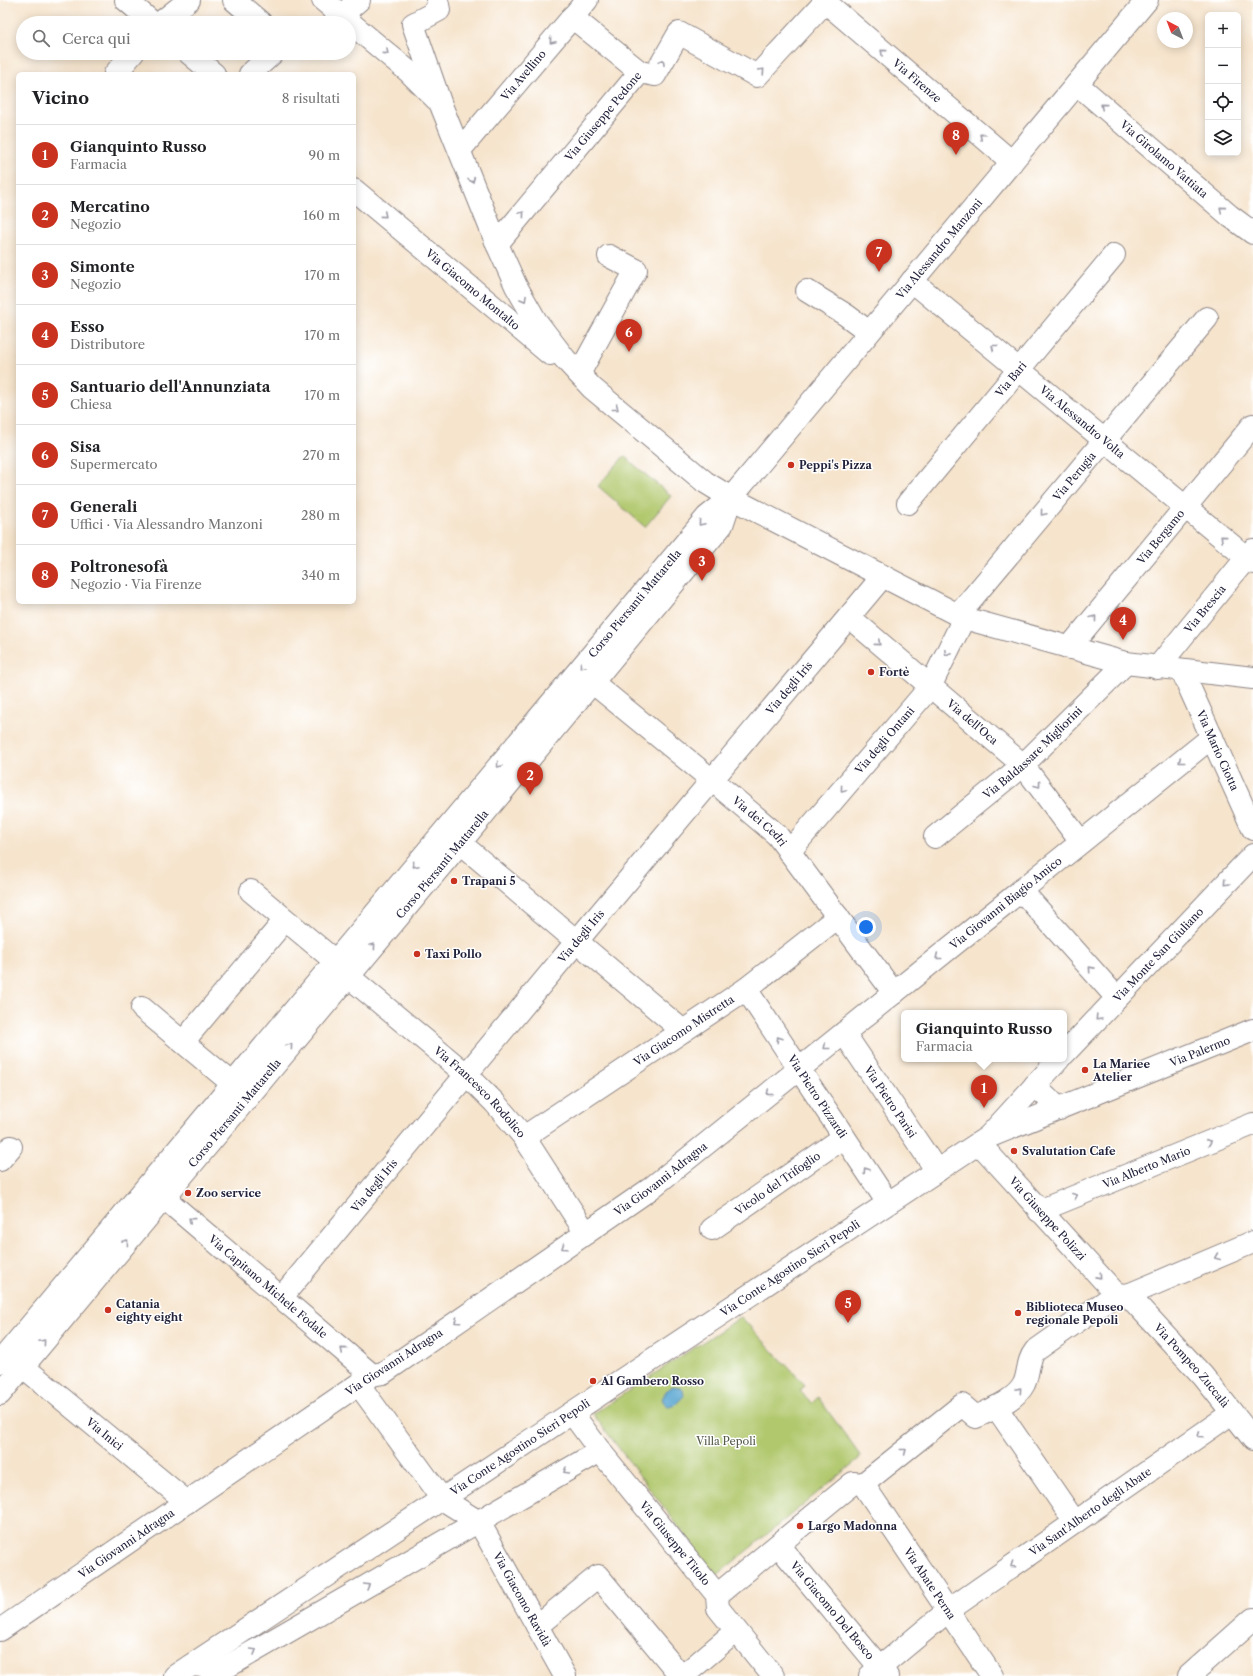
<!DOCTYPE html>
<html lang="it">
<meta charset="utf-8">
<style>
:root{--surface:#fff;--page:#f2f2f2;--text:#202124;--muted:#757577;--line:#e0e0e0;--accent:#c8321e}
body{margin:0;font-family:"Libre Caslon Text",serif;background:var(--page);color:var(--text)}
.controls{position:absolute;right:12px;top:12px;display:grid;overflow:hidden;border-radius:6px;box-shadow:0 2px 10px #0003}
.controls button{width:36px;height:36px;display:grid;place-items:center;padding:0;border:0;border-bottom:1px solid var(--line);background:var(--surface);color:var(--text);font:20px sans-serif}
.compass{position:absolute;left:1157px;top:12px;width:36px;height:36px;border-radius:50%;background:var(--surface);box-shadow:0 2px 10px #0003;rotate:318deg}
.you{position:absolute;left:866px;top:927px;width:14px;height:14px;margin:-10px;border:3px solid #fff;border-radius:50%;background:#1a73e8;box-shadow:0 0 0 6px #1a73e833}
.badge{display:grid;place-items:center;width:26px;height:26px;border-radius:50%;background:var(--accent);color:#fff;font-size:13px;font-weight:700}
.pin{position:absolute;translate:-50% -33px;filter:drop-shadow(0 1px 2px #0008)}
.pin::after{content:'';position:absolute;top:21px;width:14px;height:12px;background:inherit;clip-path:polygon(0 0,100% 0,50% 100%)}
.popup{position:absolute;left:901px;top:1010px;width:166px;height:52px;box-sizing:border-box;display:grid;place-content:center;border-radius:6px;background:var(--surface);filter:drop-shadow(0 1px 3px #0005);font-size:13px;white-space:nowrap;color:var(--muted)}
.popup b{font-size:15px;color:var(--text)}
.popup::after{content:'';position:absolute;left:50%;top:100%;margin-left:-8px;border:8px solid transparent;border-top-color:var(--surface)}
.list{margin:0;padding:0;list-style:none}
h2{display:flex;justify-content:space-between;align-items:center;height:52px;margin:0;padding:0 16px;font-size:17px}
h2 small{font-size:13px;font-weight:400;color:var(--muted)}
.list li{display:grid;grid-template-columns:26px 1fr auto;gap:12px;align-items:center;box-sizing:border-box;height:60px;padding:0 16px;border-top:1px solid var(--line)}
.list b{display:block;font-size:15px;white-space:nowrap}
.list p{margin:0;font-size:13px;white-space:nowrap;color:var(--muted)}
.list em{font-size:13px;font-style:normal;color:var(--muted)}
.icon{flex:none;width:22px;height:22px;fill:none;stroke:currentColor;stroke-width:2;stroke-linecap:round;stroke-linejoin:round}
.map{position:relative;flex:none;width:1253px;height:1676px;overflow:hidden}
.search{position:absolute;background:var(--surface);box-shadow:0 2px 10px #0003;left:16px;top:16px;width:340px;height:44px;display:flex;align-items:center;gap:10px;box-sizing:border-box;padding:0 14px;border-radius:22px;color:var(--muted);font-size:15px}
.panel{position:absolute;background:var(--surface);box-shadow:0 2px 10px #0003;left:16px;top:72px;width:340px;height:532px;border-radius:6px}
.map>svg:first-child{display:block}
.green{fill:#b1c86d;stroke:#6a7554}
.water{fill:#57a4d0;stroke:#3c6386}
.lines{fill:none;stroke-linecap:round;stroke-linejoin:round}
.minor-casing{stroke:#8c8384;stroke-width:24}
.major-casing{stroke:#8c8384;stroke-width:24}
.minor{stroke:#fff;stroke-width:22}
.major{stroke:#fff;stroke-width:22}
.oneway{stroke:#9c9ca7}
.poi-dot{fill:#c8321e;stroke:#fff;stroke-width:1.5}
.labels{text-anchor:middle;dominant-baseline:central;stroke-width:3;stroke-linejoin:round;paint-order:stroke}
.street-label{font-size:11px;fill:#22223b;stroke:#fff}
.poi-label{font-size:11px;font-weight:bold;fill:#22223b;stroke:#fff;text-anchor:start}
.park-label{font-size:11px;fill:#545c4c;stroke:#fff}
</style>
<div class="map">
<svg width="1253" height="1676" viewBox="0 0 1253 1676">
<rect width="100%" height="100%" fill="#fff"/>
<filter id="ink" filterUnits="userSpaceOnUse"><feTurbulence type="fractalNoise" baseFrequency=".025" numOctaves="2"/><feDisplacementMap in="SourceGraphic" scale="8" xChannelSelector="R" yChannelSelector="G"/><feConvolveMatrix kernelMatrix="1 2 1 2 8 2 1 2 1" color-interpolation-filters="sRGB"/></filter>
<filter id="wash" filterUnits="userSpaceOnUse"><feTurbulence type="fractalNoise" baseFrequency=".012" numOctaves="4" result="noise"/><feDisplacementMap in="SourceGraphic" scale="16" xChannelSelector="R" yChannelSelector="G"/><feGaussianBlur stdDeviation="0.9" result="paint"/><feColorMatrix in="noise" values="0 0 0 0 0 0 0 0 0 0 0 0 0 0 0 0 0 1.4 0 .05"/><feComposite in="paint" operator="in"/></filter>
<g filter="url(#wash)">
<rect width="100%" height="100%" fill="#f6e4cc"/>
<path class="green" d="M624,456L671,496L645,527L598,486Z
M741,1317L805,1385L800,1391L812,1403L818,1397L861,1457L716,1576L593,1414Z"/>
<path class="water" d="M673,1386L680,1387L683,1390L684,1396L674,1406C667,1407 665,1405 662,1399L666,1391Z"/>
</g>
<g filter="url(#ink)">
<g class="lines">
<defs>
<g id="minor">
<path d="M126,0L153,23"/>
<path d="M234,0L261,23"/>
<path d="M323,0L408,71L436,99"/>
<path d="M437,0L439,10L413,24L441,105L497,244L516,286L536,321L565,359L592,388L705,482L731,498"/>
<path id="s1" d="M823,0L1012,162"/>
<path d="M342,15L359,0"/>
<path d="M572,17L640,72"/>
<path d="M160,23L189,0"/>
<path d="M189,53L214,74"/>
<path d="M115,74L133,53"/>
<path d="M250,74L273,53"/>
<path id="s2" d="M1077,84L1230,216L1253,233"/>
<path id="s3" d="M460,150L587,0"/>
<path id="s4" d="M354,190L550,354"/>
<path id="s5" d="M497,244L640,72L655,75L679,33L757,76L825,2"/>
<path id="s6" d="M912,281L1253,563"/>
<path d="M807,291L846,315L869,332"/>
<path d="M579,374L636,270L609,256"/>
<path id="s7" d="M908,503L1114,255"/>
<path id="s8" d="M958,615L1207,318"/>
<path id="s9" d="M849,617L1023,765L1081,842"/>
<path id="s10" d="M1069,648L1253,425"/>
<path id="s11" d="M1157,668L1253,550"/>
<path id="s12" d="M1182,671L1253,829"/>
<path id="s13" d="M592,682L712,780L777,835L894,993"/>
<path id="s14" d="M935,837L1023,765L1126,663"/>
<path d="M460,843L683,1031"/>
<path id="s15" d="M789,852L930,687L964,618"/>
<path d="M1021,890L1117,998"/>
<path d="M251,891L335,961"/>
<path id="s16" d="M348,976L467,1075L495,1103L524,1137L586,1233"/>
<path id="s17" d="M746,989L888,1203"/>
<path d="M142,1008L233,1084"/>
<path id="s18" d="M844,1033L937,1171"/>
<path d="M183,1042L285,920"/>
<path id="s19" d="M1064,1054L1253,855"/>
<path d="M1035,1085L1059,1109"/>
<path id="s20" d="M524,1137L746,989L838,917"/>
<path d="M988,1137L1059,1059"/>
<path id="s21" d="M979,1143L1116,1294"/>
<path d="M0,1160L11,1147"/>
<path id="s22" d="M163,1197L372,1375"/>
<path id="s23" d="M1039,1211L1253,1124"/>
<path id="s24" d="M712,1229L844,1137"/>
<path d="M1116,1294L1128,1295L1253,1242"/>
<path id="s25" d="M1128,1295L1203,1376L1253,1439"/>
<path id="s26" d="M281,1298L577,941L883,576"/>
<path id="s27" d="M9,1355L187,1502"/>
<path id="s28" d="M359,1385L442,1499L479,1522L565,1676"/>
<path d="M996,1407L1075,1522"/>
<path id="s29" d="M572,1413L600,1451L717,1595L718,1608L773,1676"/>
<path d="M863,1484L962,1405L976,1417C992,1409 1016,1400 1024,1384C1029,1373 1027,1361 1035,1351L1116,1294"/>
<path id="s30" d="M778,1545L887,1676"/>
<path id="s31" d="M717,1595L853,1483L863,1484L992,1676"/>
<path d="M537,1626L598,1576L681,1676"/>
<path id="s32" d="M0,1630L372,1375L383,1373L650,1189L1212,737"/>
<path d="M192,1665L225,1668L600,1451"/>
<path d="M683,1676L736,1631"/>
<path id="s33" d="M870,1676L949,1610L1232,1413"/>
<path d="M1189,1676L1253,1619"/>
</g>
<g id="major">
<path d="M731,498L964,618L1126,663L1253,678"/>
<path id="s34" d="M0,1362L707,517L731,498L1147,0"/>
<path id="s35" d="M0,1394L460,843L722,525L731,498"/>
<path id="s36" d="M175,1676L988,1137L1253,1030"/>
</g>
</defs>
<use href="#minor" class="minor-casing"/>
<use href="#major" class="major-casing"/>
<use href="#minor" class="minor"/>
<use href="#major" class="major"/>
</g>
<defs><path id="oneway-chevron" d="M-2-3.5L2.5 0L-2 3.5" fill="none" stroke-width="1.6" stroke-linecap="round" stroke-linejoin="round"/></defs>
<g class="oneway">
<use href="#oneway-chevron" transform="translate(552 41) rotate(130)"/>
<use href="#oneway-chevron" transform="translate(386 52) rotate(41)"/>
<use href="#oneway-chevron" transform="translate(883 52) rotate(-140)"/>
<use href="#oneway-chevron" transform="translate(662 62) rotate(-60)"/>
<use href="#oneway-chevron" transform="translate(762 71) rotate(-47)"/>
<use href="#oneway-chevron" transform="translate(1103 106) rotate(-139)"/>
<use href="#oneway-chevron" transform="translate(982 136) rotate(-140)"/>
<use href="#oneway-chevron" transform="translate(472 180) rotate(68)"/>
<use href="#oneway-chevron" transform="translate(1222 209) rotate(-139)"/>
<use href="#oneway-chevron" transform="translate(522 214) rotate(-50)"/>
<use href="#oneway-chevron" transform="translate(384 215) rotate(40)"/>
<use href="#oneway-chevron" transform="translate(524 299) rotate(61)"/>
<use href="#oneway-chevron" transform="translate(994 347) rotate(-141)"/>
<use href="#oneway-chevron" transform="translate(616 408) rotate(39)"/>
<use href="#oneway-chevron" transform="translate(1043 513) rotate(130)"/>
<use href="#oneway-chevron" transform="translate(701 523) rotate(130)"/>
<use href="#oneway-chevron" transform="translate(1223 538) rotate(-140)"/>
<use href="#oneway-chevron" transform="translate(1094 618) rotate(-51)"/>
<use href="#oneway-chevron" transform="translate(878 643) rotate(41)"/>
<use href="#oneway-chevron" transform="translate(947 653) rotate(116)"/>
<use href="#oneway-chevron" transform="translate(582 666) rotate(130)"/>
<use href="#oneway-chevron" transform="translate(1181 761) rotate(141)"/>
<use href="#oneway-chevron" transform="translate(499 765) rotate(130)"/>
<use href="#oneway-chevron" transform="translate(1038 785) rotate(53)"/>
<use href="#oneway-chevron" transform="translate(843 789) rotate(130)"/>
<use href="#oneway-chevron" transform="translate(415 865) rotate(130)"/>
<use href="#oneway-chevron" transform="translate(1226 883) rotate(133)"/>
<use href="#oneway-chevron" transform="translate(373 946) rotate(-50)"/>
<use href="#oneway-chevron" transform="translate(938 957) rotate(141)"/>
<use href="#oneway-chevron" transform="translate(1091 969) rotate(-132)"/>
<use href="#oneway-chevron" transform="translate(1098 1018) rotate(133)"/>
<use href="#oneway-chevron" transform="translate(779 1039) rotate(-123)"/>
<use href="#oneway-chevron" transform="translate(290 1046) rotate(-50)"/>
<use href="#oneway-chevron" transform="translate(826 1047) rotate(141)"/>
<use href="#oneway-chevron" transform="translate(769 1093) rotate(141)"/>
<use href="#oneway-chevron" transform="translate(1209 1142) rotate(-22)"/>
<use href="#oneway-chevron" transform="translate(866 1170) rotate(-124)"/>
<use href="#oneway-chevron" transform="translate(1075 1196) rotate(-22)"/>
<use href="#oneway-chevron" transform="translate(191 1220) rotate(-140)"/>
<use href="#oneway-chevron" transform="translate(126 1242) rotate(-50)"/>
<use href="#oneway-chevron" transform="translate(564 1247) rotate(145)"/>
<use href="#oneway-chevron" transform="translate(1217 1257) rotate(157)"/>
<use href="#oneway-chevron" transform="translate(1099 1276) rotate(48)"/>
<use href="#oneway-chevron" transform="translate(457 1321) rotate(145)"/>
<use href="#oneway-chevron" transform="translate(43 1342) rotate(-50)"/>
<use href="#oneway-chevron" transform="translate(343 1350) rotate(-140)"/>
<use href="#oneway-chevron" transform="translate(1019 1390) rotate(-49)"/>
<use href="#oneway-chevron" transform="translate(1200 1435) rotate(145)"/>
<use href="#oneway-chevron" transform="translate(904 1451) rotate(-38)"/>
<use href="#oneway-chevron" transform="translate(566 1471) rotate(150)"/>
<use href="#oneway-chevron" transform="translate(1013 1565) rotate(145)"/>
<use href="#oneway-chevron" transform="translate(367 1586) rotate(-30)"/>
<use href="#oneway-chevron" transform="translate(254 1651) rotate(-30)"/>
</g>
</g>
<g class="poi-dot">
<circle cx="791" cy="465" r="4"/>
<circle cx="871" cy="672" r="4"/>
<circle cx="454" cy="881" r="4"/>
<circle cx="417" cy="954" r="4"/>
<circle cx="1085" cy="1070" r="4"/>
<circle cx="1014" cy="1151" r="4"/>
<circle cx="188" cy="1193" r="4"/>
<circle cx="108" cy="1310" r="4"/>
<circle cx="1018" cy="1313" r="4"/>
<circle cx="593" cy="1381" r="4"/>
<circle cx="800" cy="1526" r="4"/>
</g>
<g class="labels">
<g class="street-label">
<text stroke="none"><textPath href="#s3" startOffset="98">Via Avellino</textPath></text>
<text stroke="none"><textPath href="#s1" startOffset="124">Via Firenze</textPath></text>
<text stroke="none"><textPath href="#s5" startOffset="166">Via Giuseppe Pedone</textPath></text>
<text stroke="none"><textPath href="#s2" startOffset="115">Via Girolamo Vattiata</textPath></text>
<text stroke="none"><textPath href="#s34" startOffset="1457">Via Alessandro Manzoni</textPath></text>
<text stroke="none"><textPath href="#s4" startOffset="155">Via Giacomo Montalto</textPath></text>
<text stroke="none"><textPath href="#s7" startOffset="161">Via Bari</textPath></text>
<text stroke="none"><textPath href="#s6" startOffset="221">Via Alessandro Volta</textPath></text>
<text stroke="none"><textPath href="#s8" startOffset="181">Via Perugia</textPath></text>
<text stroke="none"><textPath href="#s10" startOffset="144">Via Bergamo</textPath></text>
<text stroke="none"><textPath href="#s34" startOffset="989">Corso Piersanti Mattarella</textPath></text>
<text stroke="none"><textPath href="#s11" startOffset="76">Via Brescia</textPath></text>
<text stroke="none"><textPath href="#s26" startOffset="794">Via degli Iris</textPath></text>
<text stroke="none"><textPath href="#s9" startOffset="162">Via dell'Oca</textPath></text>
<text stroke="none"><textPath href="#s15" startOffset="147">Via degli Ontani</textPath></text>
<text stroke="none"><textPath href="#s12" startOffset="87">Via Mario Ciotta</textPath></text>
<text stroke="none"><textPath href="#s14" startOffset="129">Via Baldassare Migliorini</textPath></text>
<text stroke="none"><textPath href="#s13" startOffset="218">Via dei Cedri</textPath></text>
<text stroke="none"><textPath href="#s35" startOffset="690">Corso Piersanti Mattarella</textPath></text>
<text stroke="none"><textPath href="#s32" startOffset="1243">Via Giovanni Biagio Amico</textPath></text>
<text stroke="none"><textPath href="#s26" startOffset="470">Via degli Iris</textPath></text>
<text stroke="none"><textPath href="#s19" startOffset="137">Via Monte San Giuliano</textPath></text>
<text stroke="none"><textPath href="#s20" startOffset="192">Via Giacomo Mistretta</textPath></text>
<text stroke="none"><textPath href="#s36" startOffset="1204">Via Palermo</textPath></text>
<text stroke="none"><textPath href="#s16" startOffset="176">Via Francesco Rodolico</textPath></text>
<text stroke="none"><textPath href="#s17" startOffset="129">Via Pietro Pizzardi</textPath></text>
<text stroke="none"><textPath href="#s18" startOffset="83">Via Pietro Parisi</textPath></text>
<text stroke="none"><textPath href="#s35" startOffset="366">Corso Piersanti Mattarella</textPath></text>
<text stroke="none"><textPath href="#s23" startOffset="116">Via Alberto Mario</textPath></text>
<text stroke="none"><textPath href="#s32" startOffset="801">Via Giovanni Adragna</textPath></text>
<text stroke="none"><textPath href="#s24" startOffset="80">Vicolo del Trifoglio</textPath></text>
<text stroke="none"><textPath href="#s26" startOffset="146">Via degli Iris</textPath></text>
<text stroke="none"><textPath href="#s21" startOffset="102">Via Giuseppe Polizzi</textPath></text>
<text stroke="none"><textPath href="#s36" startOffset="738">Via Conte Agostino Sieri Pepoli</textPath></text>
<text stroke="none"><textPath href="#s22" startOffset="138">Via Capitano Michele Fodale</textPath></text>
<text transform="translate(394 1362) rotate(-33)">Via Giovanni Adragna</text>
<text stroke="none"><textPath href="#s25" startOffset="95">Via Pompeo Zuccalà</textPath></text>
<text stroke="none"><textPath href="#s27" startOffset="124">Via Inici</textPath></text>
<text stroke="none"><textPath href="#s36" startOffset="414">Via Conte Agostino Sieri Pepoli</textPath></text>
<text stroke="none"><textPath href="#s33" startOffset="275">Via Sant'Alberto degli Abate</textPath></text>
<text stroke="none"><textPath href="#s32" startOffset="153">Via Giovanni Adragna</textPath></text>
<text stroke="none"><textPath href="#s29" startOffset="166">Via Giuseppe Titolo</textPath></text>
<text stroke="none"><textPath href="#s31" startOffset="306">Via Abate Perna</textPath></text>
<text stroke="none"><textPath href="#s28" startOffset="273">Via Giacomo Ravidà</textPath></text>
<text stroke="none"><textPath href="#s30" startOffset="85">Via Giacomo Del Bosco</textPath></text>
</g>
<g class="poi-label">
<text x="799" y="465">Peppi's Pizza</text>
<text x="879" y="672">Fortè</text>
<text x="462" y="881">Trapani 5</text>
<text x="425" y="954">Taxi Pollo</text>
<text x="1093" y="1064">La Mariee<tspan x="1093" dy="13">Atelier</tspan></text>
<text x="1022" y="1151">Svalutation Cafe</text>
<text x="196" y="1193">Zoo service</text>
<text x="116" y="1304">Catania<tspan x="116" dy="13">eighty eight</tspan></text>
<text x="1026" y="1307">Biblioteca Museo<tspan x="1026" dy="13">regionale Pepoli</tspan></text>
<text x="601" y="1381">Al Gambero Rosso</text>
<text x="808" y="1526">Largo Madonna</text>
</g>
<g class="park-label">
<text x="726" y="1441">Villa Pepoli</text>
</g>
</g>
</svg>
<div class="controls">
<button>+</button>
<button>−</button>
<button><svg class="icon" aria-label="locate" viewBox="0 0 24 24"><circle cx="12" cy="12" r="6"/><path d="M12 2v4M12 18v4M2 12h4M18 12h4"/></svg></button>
<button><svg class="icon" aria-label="layers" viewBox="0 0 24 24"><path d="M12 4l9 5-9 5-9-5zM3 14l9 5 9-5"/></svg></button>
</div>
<svg class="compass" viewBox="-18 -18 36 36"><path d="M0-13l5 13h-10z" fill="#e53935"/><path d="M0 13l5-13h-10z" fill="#757577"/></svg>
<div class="you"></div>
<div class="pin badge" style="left:984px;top:1108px">1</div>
<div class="popup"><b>Gianquinto Russo</b>Farmacia</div>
<div class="pin badge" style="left:530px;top:795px">2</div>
<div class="pin badge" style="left:702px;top:581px">3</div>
<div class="pin badge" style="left:1123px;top:640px">4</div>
<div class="pin badge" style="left:848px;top:1323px">5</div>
<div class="pin badge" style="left:629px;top:352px">6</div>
<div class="pin badge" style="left:879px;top:272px">7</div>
<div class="pin badge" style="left:956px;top:155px">8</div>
<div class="search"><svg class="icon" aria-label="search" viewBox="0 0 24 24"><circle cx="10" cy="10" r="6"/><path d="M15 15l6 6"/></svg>Cerca qui</div>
<section class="panel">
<h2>Vicino<small>8 risultati</small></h2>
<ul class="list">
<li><span class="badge">1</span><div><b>Gianquinto Russo</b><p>Farmacia</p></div><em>90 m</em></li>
<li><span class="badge">2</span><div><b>Mercatino</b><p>Negozio</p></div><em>160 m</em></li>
<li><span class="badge">3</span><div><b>Simonte</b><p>Negozio</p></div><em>170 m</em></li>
<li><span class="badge">4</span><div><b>Esso</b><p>Distributore</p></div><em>170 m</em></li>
<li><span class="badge">5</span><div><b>Santuario dell'Annunziata</b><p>Chiesa</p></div><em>170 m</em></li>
<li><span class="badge">6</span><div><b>Sisa</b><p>Supermercato</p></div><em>270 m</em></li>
<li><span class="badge">7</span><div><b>Generali</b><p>Uffici · Via Alessandro Manzoni</p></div><em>280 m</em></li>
<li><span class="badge">8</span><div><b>Poltronesofà</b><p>Negozio · Via Firenze</p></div><em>340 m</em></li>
</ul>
</section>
</div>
